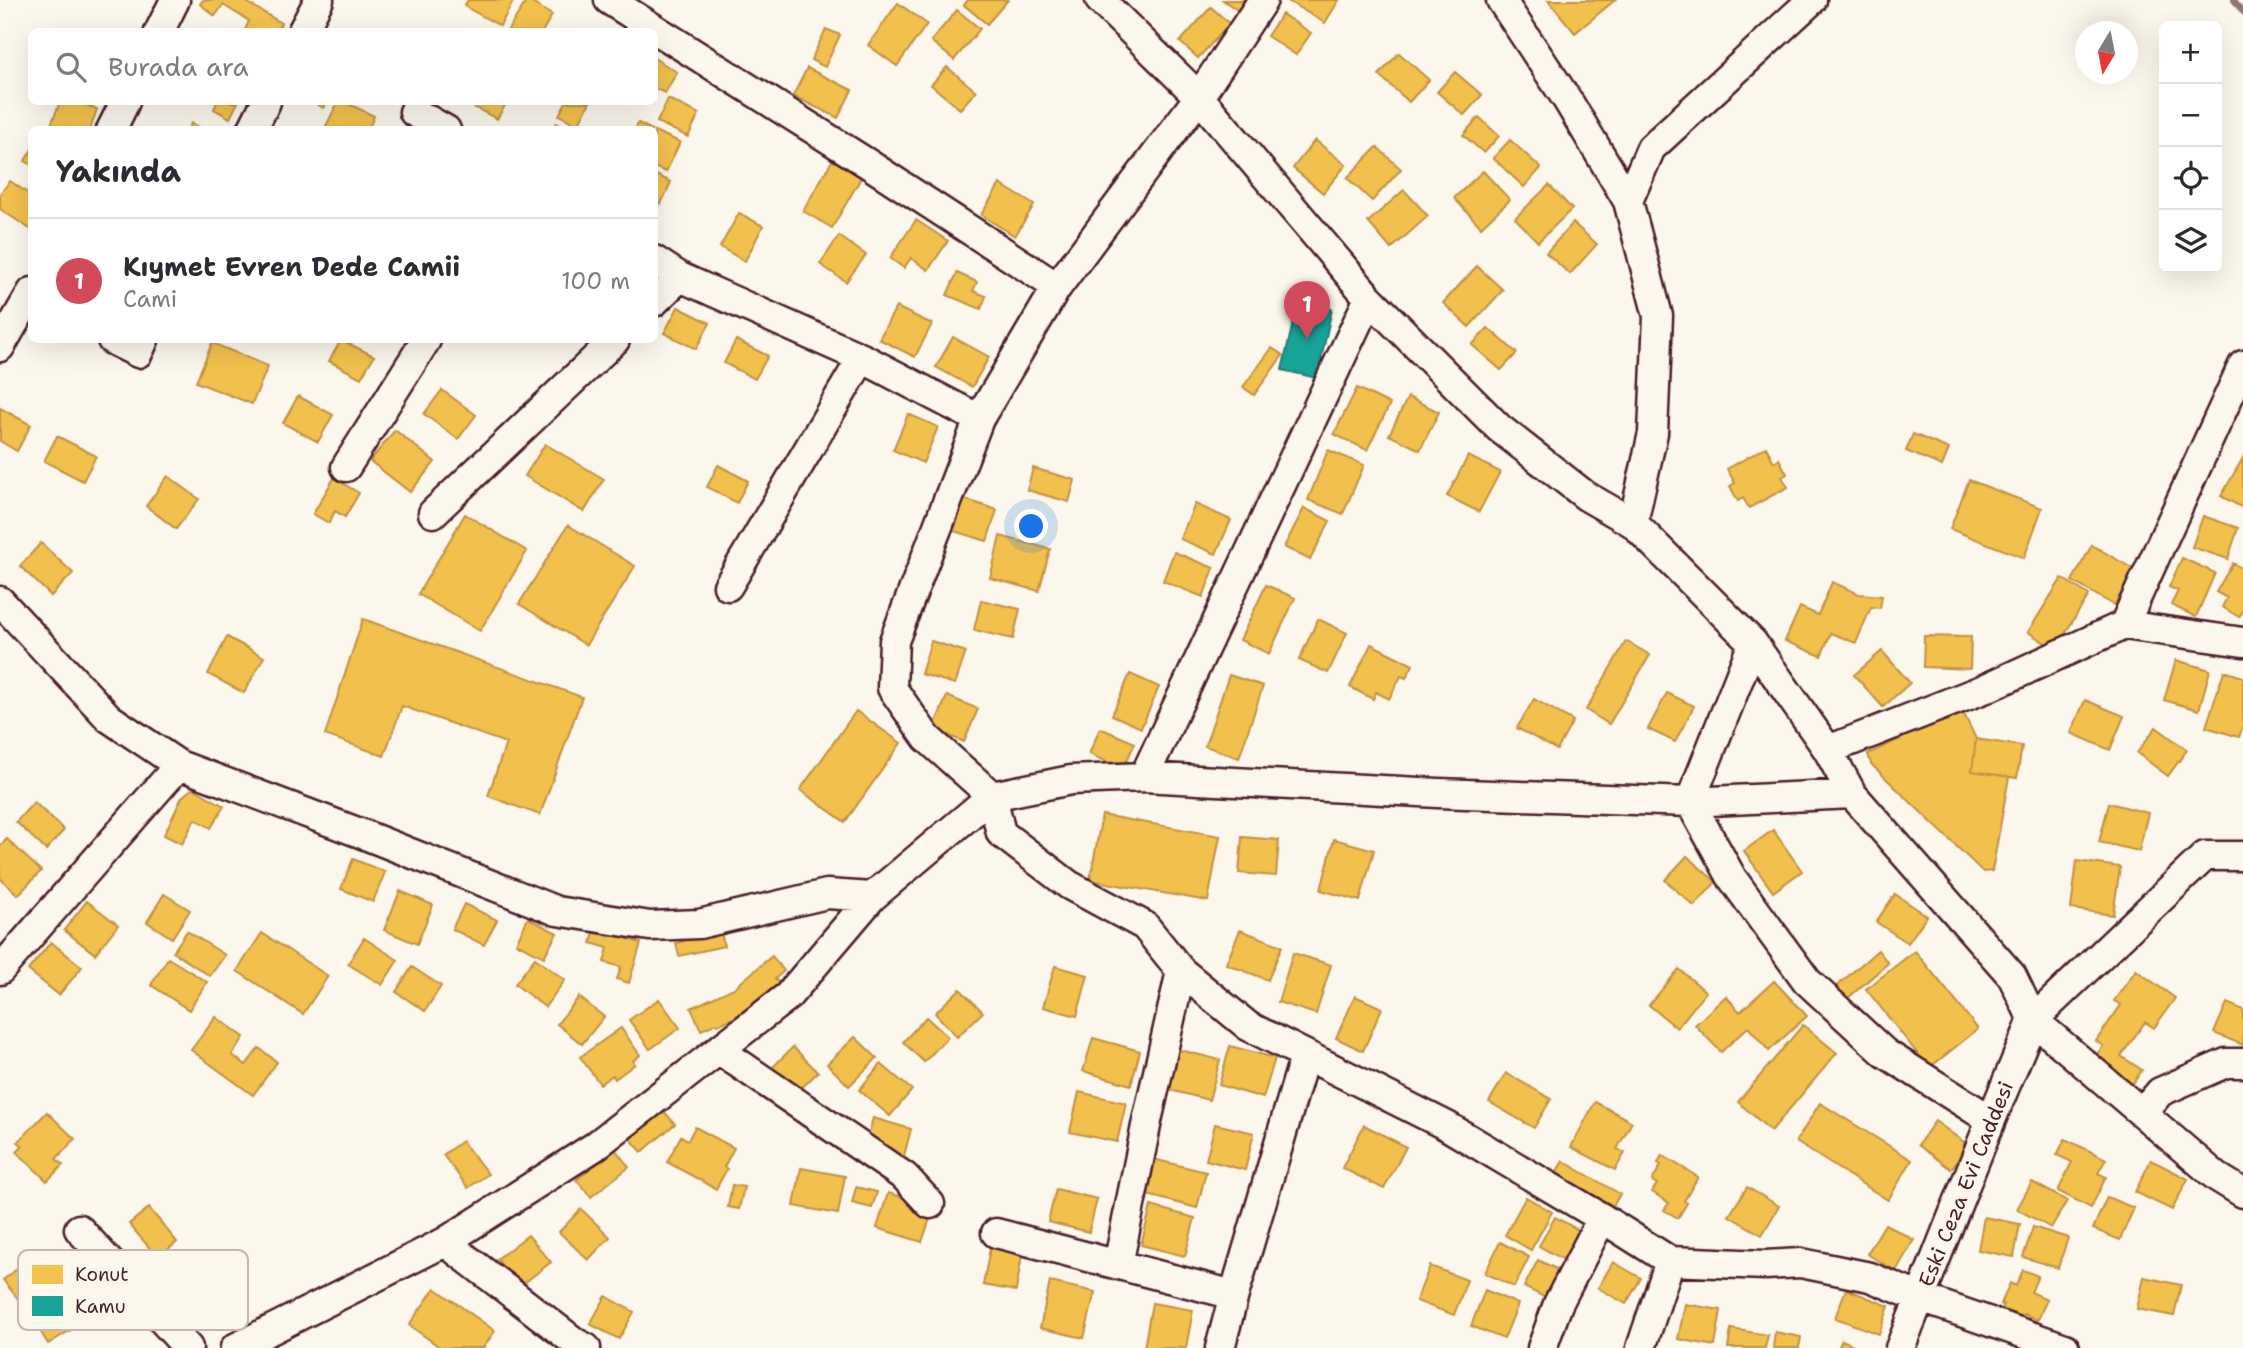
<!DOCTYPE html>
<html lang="tr">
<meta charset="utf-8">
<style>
:root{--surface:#fff;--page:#f7f7f7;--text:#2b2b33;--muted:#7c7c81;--line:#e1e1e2;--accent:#d1495b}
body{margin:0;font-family:"Shantell Sans",sans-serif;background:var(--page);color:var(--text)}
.controls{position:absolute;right:21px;top:21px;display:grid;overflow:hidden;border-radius:10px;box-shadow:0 7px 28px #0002}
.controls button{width:63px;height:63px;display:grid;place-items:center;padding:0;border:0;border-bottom:2px solid var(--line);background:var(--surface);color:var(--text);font:35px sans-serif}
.compass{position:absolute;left:2075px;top:21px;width:63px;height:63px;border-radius:50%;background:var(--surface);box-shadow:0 7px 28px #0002;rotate:190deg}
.you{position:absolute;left:1032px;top:527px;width:24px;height:24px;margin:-18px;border:5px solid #fff;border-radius:50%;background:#1a73e8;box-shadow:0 0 0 10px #1a73e833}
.badge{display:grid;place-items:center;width:46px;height:46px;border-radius:50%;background:var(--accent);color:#fff;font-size:23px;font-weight:700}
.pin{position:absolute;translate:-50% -58px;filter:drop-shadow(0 2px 4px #0008)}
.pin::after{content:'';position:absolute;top:37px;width:24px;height:21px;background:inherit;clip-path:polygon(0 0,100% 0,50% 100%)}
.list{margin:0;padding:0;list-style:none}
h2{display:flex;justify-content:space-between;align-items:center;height:91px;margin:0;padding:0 28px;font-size:30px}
h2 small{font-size:23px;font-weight:400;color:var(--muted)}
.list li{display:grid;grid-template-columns:46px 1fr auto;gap:21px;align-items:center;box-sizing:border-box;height:126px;padding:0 28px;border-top:2px solid var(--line)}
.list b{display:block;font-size:26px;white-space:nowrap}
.list p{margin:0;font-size:23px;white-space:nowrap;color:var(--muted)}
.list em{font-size:23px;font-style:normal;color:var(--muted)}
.icon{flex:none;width:38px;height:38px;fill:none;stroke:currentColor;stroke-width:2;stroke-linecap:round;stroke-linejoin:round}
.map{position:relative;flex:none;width:2243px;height:1348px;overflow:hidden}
.search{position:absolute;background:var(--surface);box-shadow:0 7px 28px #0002;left:28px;top:28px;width:630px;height:77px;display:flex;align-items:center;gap:18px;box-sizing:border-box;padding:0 24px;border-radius:10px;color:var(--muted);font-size:26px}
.panel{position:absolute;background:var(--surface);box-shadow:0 7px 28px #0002;left:28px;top:126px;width:630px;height:217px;border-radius:10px}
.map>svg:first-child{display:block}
.homes{fill:#f2c14e;stroke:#c09044;stroke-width:2}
.public{fill:#17a398;stroke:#267b77;stroke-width:2}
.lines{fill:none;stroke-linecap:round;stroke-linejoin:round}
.stream{stroke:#907477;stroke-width:6}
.minor-casing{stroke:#4a1f2b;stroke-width:33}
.minor{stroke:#fbf7ec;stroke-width:28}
.labels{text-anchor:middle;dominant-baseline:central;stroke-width:7;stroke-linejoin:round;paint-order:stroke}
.street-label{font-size:21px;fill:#4a1f2b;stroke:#fbf7ec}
.key{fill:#fbf7ec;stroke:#c6b6b2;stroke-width:2}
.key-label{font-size:19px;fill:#4a1f2b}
</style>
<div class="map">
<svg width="2243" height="1348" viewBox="0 0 2243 1348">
<rect width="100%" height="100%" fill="#fbf7ec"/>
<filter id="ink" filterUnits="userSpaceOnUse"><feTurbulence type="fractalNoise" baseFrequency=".0143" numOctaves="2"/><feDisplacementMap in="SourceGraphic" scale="14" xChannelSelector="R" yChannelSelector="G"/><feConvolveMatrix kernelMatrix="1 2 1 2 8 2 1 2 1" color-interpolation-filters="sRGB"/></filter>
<g filter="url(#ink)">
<path class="homes" d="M203,0H243L281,23L277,32H244L249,21L223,5L215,16L200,4Z
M468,0H514L500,26L464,6Z
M527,0L552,15L542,32H510L508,30Z
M968,0H1008L987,24L964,5Z
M1223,0H1248L1240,12Z
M1286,0H1339L1325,23Z
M1548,0H1615L1575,33Z
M898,3L927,24L897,66L868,45Z
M1211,7L1230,24L1198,58L1180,42Z
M957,10L980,29L954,60L931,41Z
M1282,14L1311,33L1296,55L1267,36Z
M826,29L840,35L825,67L811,60Z
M1399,53L1429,80L1409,102L1379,75Z
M654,58L677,72L665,93L654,88Z
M947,67L976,91L960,109L931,85Z
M807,68L852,90L838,118L793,96Z
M1455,72L1482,95L1464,115L1437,92Z
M668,99L699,114L688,137L657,122Z
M60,102H77L97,109L90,130H64L51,125Z
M217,102H238L230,118L214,109Z
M313,102H327L323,108Z
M338,102H345L374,116L368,130L325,128Z
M464,102H507L497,119Z
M566,102H590L578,125L559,115Z
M1479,117L1499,136L1484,153L1463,135Z
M191,123L205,130H188Z
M556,123L569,130H552Z
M638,123L652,130H635Z
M654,131L680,142L666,172L654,167Z
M1315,140L1346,165L1323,193L1293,168Z
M1510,140L1541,168L1524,187L1493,158Z
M1377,147L1401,169L1372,201L1347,178Z
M32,149V165L25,161Z
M833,159L862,176L832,228L803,211Z
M1483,171L1510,200L1481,227L1454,198Z
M654,174L671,182L661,204L654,201Z
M10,181L32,196V227L30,229L0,209V194Z
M1000,184L1034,205L1015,236L981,215Z
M1549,185L1572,209L1538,242L1515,218Z
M1404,190L1428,216L1391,249L1368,222Z
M739,213L763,226L745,261L720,247Z
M916,220L948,241L928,270L911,258L904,268L890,258Z
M1573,223L1597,244L1570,274L1546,253Z
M839,236L866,255L846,282L820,264Z
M1477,266L1503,290L1469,327L1443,303Z
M957,273L977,282L973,291L986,296L981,309L947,295Z
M678,307L710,323L696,349L664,333Z
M896,307L932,324L915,357L879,339Z
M1488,328L1517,353L1501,370L1472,345Z
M953,337L989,357L972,387L936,367Z
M341,340L374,356L361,378L329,361Z
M736,340L768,356L755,379L724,363Z
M212,343L268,366L252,404L196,382Z
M1272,348L1283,355L1254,395L1243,387Z
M1357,388L1390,404L1367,450L1334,434Z
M442,390L476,415L458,439L424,414Z
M298,396L333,415L318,442L283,423Z
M1408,397L1439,412L1420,450L1389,435Z
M0,408L31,425L17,451L0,441Z
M908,414L938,427L923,463L893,450Z
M395,430L435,462L410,492L370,461Z
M1913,434L1949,449L1942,466L1906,451Z
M57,436L96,456L83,481L44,461Z
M545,444L604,479L584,512L525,476Z
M1766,447L1774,462L1779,459L1787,474L1782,477L1788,487L1749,508L1743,498L1738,501L1730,486L1735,483L1727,469Z
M1328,450L1364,465L1343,514L1308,500Z
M1468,456L1500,472L1479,512L1447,496Z
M2243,458V508L2221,496Z
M718,465L748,481L737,503L707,487Z
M1033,468L1075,480L1069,502L1027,490Z
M168,476L199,499L176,529L146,506Z
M334,478L359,493L345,517L335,511L329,523L313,514Z
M1969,480L2042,508L2024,558L1950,529Z
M964,499L997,510L987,541L954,531Z
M1195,504L1231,520L1216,554L1180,539Z
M1304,508L1330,521L1310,560L1284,547Z
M465,514L527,551L480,631L418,594Z
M2203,516L2238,528L2228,559L2192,547Z
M568,525L635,566L586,645L519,604Z
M1000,536L1050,549L1039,591L990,578Z
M41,543L73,573L51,596L20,566Z
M2092,545L2135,570L2114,605L2072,581Z
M1174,552L1214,568L1203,597L1163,581Z
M2182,558L2215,573L2196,617L2171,605L2178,591L2169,587Z
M2233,563L2243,569V611L2239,617L2222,607L2227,598L2216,592Z
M2062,578L2089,595L2055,649L2028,632Z
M1832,582L1859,594L1882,596L1880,608L1871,607L1856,643L1831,633L1821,656L1785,641L1800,607L1818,615Z
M1266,585L1295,598L1269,654L1240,640Z
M981,600L1020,609L1013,639L974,630Z
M363,619L582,697L540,815L488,796L506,743L402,706L384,756L325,735Z
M1318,619L1347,633L1328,673L1299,660Z
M1924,636L1971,637L1970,669L1923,667Z
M227,637L264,657L244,693L208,674Z
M931,641L966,652L955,684L921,674Z
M1626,641L1650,655L1609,724L1586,710Z
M1371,644L1413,665L1406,678L1401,676L1389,699L1376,692L1373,699L1350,687Z
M1882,651L1910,683L1883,707L1854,675Z
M2176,660L2210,670L2199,710L2164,700Z
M2224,671L2243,677V725L2239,737L2206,727Z
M1130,674L1159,687L1141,728L1112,715Z
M1229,675L1263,686L1239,758L1205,746Z
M1667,693L1694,706L1675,742L1648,729Z
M947,696L978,709L964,742L933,729Z
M1534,699L1573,721L1557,750L1517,728Z
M2085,700L2124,716L2110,750L2071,733Z
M1962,710L1976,739L1972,771L2009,777L1992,871L1983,872L1871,764L1868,754Z
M856,711L901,743L845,822L800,790Z
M2156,727L2187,750L2168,776L2137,753Z
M1100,728L1135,743L1123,769L1089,754Z
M1976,739L2022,746L2017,778L1972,771Z
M193,788L224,806L211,828L195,819L182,844L164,835L182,797Z
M34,802L64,830L46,850L16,822Z
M2109,803L2148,813L2139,851L2099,842Z
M1102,815L1220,836L1208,901L1090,880Z
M1773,830L1802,871L1773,892L1744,851Z
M1242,837L1279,840L1276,876L1239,873Z
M7,839L41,871L18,895L0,878V846Z
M1334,839L1374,850L1360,901L1321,890Z
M1687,856L1716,882L1694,906L1665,880Z
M353,859L385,872L373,902L341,889Z
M2077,861L2120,867L2113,915L2071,909Z
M400,891L433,905L417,944L384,930Z
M164,894L190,910L172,938L147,922Z
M1895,894L1927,916L1908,943L1876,922Z
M87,901L118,925L95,954L64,930Z
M464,904L497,920L484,945L452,929Z
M528,918L557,933L544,957L516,943Z
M595,929L641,943L629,983L617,979L621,967L604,962L608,948L591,943Z
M1240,930L1282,946L1268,980L1226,964Z
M187,931L225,955L210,976L173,952Z
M721,932L724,946L679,956L676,943Z
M262,933L328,976L303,1014L237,971Z
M364,938L398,960L382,985L348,964Z
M51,942L82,967L59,995L28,970Z
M1878,950L1888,963L1840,1005L1830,992Z
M1915,951L1978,1029L1929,1068L1866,989Z
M1293,953L1331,965L1316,1014L1278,1002Z
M772,956L784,971L775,979L779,983L744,1013L718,1025L717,1023L701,1030L691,1008L734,988Z
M168,958L207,982L189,1010L151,985Z
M535,958L565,980L545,1007L515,984Z
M1055,966L1088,975L1077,1016L1043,1007Z
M412,967L441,986L425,1011L396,992Z
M1679,969L1706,992L1677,1028L1649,1005Z
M2136,970L2175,998L2154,1028L2145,1022L2121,1056L2142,1070L2132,1085L2094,1058L2103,1046L2096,1041L2121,1005L2114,1001Z
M1774,981L1807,1016L1769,1051L1748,1027L1721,1052L1695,1025L1726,996L1740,1012Z
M960,989L983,1012L957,1037L935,1013Z
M1355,996L1382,1008L1363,1051L1336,1038Z
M579,997L604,1017L582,1044L557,1024Z
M659,999L680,1028L650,1049L629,1020Z
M2227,1003L2243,1010V1045L2214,1033Z
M216,1017L244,1037L232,1055L246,1065L259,1048L277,1062L253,1095L191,1050Z
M926,1017L948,1037L924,1062L903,1042Z
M1803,1025L1837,1053L1771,1131L1738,1102Z
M621,1028L640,1055L633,1061L635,1064L615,1079L613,1075L600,1084L580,1057Z
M855,1037L877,1058L849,1086L827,1064Z
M1093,1038L1140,1051L1131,1085L1083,1071Z
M1230,1046L1275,1058L1263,1098L1219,1085Z
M793,1047L818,1072L789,1100L765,1075Z
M1176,1049L1220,1060L1209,1100L1166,1089Z
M881,1064L912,1090L890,1116L859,1090Z
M1506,1073L1551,1099L1534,1128L1489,1102Z
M1079,1092L1126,1103L1117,1142L1070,1132Z
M1595,1102L1632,1122L1617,1149L1625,1153L1615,1170L1571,1147Z
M1820,1103L1912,1160L1888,1200L1796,1142Z
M661,1108L675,1124L642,1152L628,1136Z
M47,1112L75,1139L56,1159L63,1165L47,1181L17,1152L23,1146L18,1142Z
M873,1118L911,1129L899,1175L860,1165Z
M1935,1121L1968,1145L1951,1169L1918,1145Z
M1215,1124L1254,1133L1245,1170L1206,1160Z
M1364,1125L1406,1147L1384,1189L1342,1168Z
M695,1127L734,1148L724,1167L727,1169L716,1189L667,1162L681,1136L688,1140Z
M2065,1139L2106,1159L2098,1173L2106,1177L2091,1208L2058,1191L2072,1162L2057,1155Z
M462,1141L488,1174L468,1188L443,1155Z
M615,1149L629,1167L591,1197L576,1180Z
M1662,1155L1698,1177L1684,1201L1687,1203L1678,1218L1664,1210L1669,1203L1652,1192L1657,1184L1652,1181L1661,1165L1658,1163Z
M1149,1158L1206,1172L1197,1208L1140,1193Z
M2151,1160L2188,1179L2172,1210L2135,1192Z
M1563,1161L1620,1194L1613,1206L1556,1173Z
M801,1168L845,1176L838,1214L794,1206Z
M2032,1182L2067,1201L2051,1228L2017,1209Z
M732,1185L744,1187L739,1209L728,1207Z
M856,1187L877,1192L872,1208L852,1203Z
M1747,1187L1779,1206L1762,1235L1729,1216Z
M1056,1189L1097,1199L1089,1232L1048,1222Z
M888,1193L934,1207L922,1242L877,1228Z
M1526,1197L1552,1212L1531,1250L1505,1235Z
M2107,1197L2134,1208L2120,1240L2093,1229Z
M1151,1206L1195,1218L1185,1256L1141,1245Z
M149,1208L177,1242L158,1258L129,1224Z
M581,1209L610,1237L588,1260L559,1232Z
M1555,1217L1582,1232L1566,1261L1539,1246Z
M1984,1217L2020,1224L2014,1257L1978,1250Z
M1885,1224L1914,1240L1896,1271L1867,1254Z
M2033,1227L2068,1238L2058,1268L2023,1257Z
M528,1235L551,1262L519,1287L497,1259Z
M1500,1242L1529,1257L1514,1287L1485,1273Z
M991,1243L1023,1249L1016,1291L983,1285Z
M35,1255L54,1280L23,1305L3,1280Z
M1538,1260L1562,1272L1548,1299L1524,1287Z
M1613,1262L1641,1278L1626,1304L1598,1288Z
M1430,1266L1467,1280L1454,1315L1416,1301Z
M2023,1270L2038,1276L2031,1292L2047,1299L2038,1320L2024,1314L2021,1321L2000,1312L2003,1305L2001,1304L2010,1283L2016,1286Z
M2144,1277L2181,1285L2174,1316L2137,1309Z
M85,1279L104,1310L48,1344L29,1313Z
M1050,1282L1095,1292L1084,1338L1040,1328Z
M435,1288L495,1331L483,1348H441L409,1325Z
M1846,1289L1889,1306L1879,1334L1835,1318Z
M1485,1290L1518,1304L1504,1339L1471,1326Z
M606,1296L634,1312L619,1339L590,1324Z
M1152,1303L1193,1310L1186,1348H1144Z
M1685,1304L1721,1310L1715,1346L1678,1339Z
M1731,1329L1768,1335L1765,1348H1728Z
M1775,1332L1801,1337L1799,1348H1773Z
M1842,1340L1860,1348H1838Z"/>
<path class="public" d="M1298,301L1332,309L1317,378L1282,370Z"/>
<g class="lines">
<path class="stream" d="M2234,0L2243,12"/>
<defs>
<path id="minor" d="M609,0L867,163L1057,287
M1100,0L1199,97L1369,298L1499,428L1586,496L1633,523L1753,643L1828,750L1852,794L2012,976L2033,1020L2217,1177L2243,1193
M1263,0L1199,97L1057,287L979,419L894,641L892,688L927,738L992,796L1001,833L1069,885L1145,926L1181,971L1248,1026L1447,1126L1602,1218L1670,1261L1765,1265L1801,1263L1870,1277L1921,1298L2065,1348
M1501,0L1568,101L1628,201L1658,316L1653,433L1633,523
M159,32L175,0
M302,32L319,0
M414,112L446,130
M111,130L125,102
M252,130L266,102
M1628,201L1651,148L1812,0
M654,260L680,277L862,358L979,419
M654,302L680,277
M112,340L138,353L144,340
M0,347L32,292
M346,467L426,340
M433,513L615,340
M728,586L862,358
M0,601L109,718L179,765L360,833L557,911L650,926L699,924L827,894L872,897
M2124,625L2243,365
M1753,643L1690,802L1732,878L1807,981L1885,1053L1991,1120
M1828,750L1984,689L2124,625L2243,642
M1144,777L1369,298
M0,970L179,765
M719,1050L905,1177L930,1204
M2143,1112L2160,1092L2226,1063H2243
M79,1229L188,1348
M996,1233L1234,1295
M445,1242L576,1343L586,1348
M1118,1265L1147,1121L1181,971
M235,1348L445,1242L594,1147L788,996L872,897L992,796L1071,780L1144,777L1438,793L1690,802L1852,794
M1220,1348L1234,1295L1305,1055
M1542,1348L1558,1304L1602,1218
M1641,1348L1670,1261
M1900,1348L1991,1120L2033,1020L2205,856H2243"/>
</defs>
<use href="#minor" class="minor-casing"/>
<use href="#minor" class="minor"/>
</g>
</g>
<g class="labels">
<g class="street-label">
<text transform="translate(1966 1184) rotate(-68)">Eski Ceza Evi Caddesi</text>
</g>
</g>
<rect x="18" y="1250" width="230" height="80" rx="10" class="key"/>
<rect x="32" y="1265" width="31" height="19" fill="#f2c14e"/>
<rect x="32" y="1296" width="31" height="20" fill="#17a398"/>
<g class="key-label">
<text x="75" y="1281">Konut</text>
<text x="75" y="1313">Kamu</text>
</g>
</svg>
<div class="controls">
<button>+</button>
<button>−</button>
<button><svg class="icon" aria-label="locate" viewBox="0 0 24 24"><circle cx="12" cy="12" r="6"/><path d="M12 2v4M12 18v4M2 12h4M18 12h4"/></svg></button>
<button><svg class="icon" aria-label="layers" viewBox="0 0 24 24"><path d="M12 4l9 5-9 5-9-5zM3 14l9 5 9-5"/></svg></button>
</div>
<svg class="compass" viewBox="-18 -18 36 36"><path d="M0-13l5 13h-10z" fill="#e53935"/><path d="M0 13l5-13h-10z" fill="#7c7c81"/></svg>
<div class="you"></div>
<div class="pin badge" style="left:1307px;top:339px">1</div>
<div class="search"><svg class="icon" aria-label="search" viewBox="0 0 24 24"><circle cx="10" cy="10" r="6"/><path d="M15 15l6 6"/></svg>Burada ara</div>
<section class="panel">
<h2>Yakında<small></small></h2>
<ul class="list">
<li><span class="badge">1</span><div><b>Kıymet Evren Dede Camii</b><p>Cami</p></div><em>100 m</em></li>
</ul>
</section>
</div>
